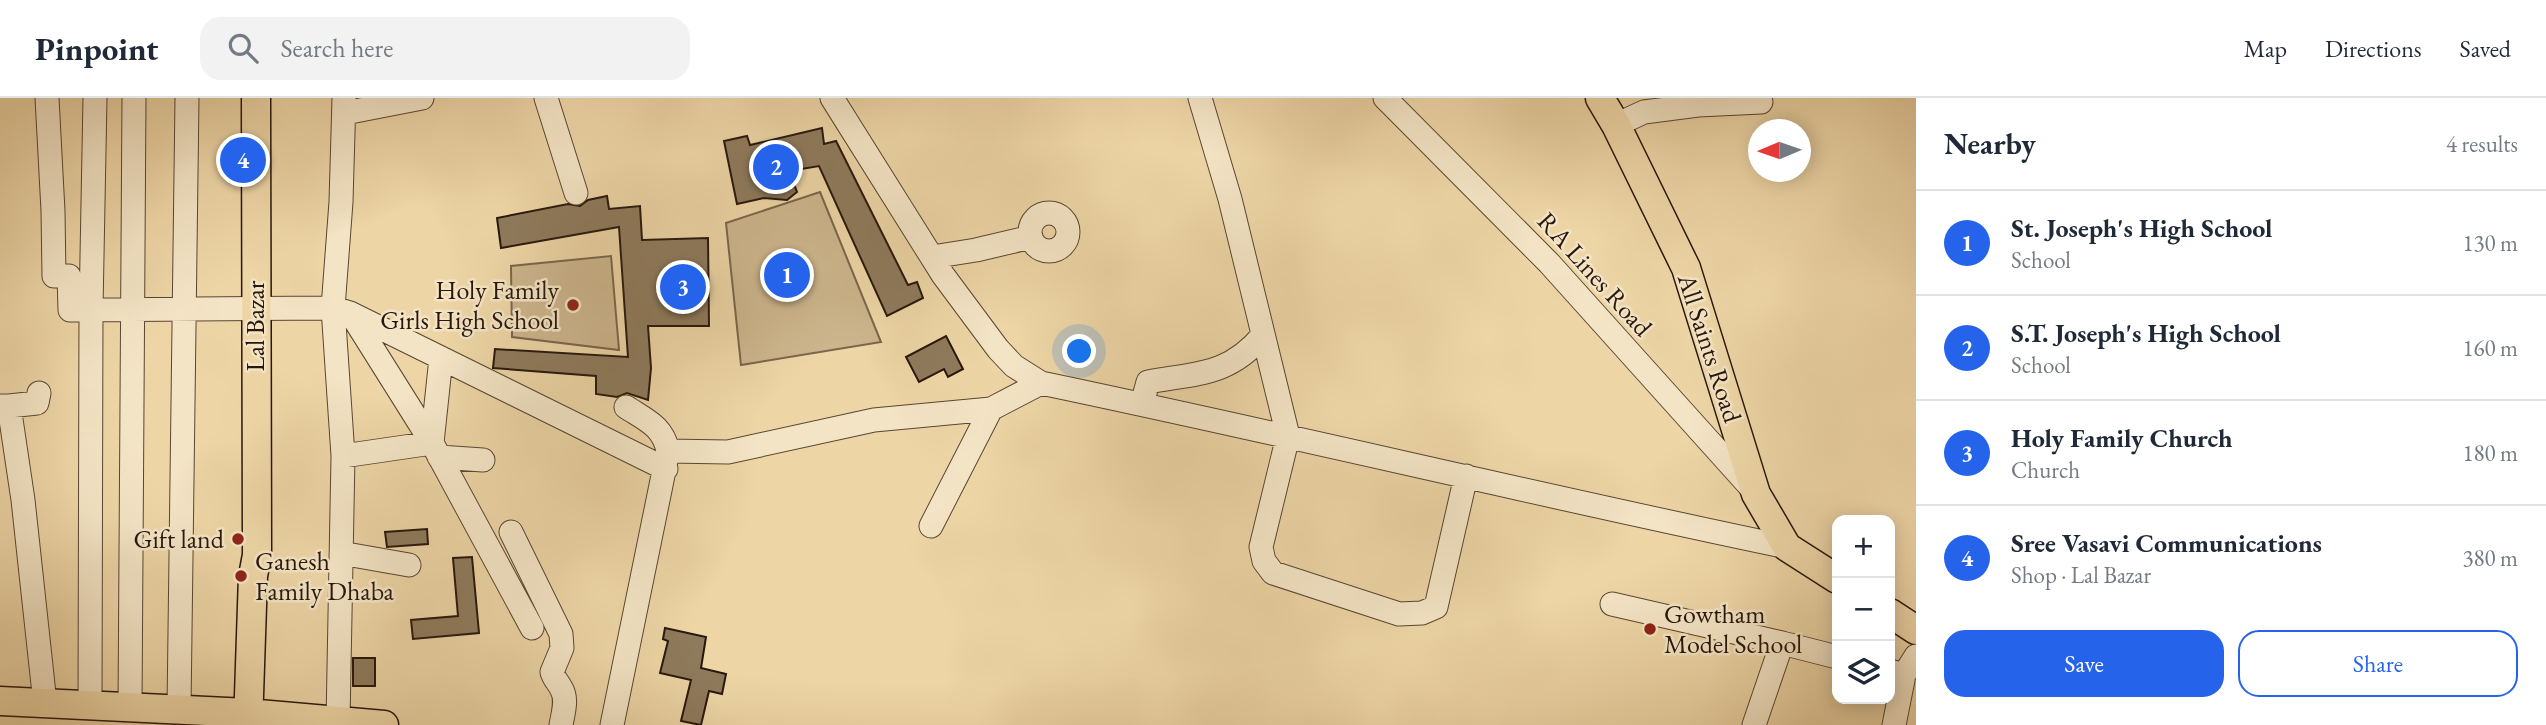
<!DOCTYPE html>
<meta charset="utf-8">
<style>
:root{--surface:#fff;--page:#f2f2f3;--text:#1f2937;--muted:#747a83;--line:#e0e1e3;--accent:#2563eb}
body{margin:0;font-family:"EB Garamond",serif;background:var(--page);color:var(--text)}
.controls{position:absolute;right:21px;bottom:21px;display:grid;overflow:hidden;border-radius:14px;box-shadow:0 4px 18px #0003}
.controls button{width:63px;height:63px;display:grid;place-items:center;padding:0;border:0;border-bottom:2px solid var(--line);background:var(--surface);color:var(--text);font:35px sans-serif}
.compass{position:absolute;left:1748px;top:21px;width:63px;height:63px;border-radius:50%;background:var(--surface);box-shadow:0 4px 18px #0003;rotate:268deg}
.you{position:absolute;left:1080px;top:254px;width:24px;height:24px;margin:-18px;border:5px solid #fff;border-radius:50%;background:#1a73e8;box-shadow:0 0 0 10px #1a73e833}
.badge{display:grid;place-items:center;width:46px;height:46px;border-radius:50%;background:var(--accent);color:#fff;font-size:23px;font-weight:700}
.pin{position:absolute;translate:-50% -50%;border:4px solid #fff;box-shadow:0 2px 7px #0006}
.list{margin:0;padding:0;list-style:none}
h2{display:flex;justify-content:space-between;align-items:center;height:91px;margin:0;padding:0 28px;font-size:30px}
h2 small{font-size:23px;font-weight:400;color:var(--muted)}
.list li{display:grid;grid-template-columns:46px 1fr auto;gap:21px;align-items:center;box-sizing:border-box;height:105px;padding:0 28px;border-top:2px solid var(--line)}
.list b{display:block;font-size:26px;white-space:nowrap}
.list p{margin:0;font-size:23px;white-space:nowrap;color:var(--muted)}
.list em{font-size:23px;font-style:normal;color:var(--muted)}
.actions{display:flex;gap:14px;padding:21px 28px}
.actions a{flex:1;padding:16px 0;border:2px solid var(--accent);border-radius:21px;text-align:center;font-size:24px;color:var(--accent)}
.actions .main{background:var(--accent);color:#fff}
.icon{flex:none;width:38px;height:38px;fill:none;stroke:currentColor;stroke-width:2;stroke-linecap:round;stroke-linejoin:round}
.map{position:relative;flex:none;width:1916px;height:627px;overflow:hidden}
header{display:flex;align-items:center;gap:42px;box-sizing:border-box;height:98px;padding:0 35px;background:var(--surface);border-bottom:2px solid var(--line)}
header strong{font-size:33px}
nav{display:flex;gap:38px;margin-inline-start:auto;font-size:24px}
.search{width:490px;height:63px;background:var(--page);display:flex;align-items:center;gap:18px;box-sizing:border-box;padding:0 24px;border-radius:21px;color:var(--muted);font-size:26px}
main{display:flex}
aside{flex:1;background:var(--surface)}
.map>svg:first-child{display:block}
.green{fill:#ccb58c;stroke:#7a664c;stroke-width:2}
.building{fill:#8e7a5c;stroke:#28170c;stroke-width:2}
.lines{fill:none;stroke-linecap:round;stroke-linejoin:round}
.minor-casing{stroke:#594632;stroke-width:25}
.major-casing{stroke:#28170c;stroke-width:31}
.minor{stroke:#f3e4c5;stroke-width:23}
.major{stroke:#edd5a6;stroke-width:28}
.poi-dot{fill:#8f2418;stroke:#f3e4c5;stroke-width:2.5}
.labels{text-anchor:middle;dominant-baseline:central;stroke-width:5;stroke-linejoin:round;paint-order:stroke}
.street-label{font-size:26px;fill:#28170c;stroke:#f3e4c5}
.poi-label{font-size:26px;fill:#28170c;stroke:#f3e4c5;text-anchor:end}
</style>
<header>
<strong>Pinpoint</strong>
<div class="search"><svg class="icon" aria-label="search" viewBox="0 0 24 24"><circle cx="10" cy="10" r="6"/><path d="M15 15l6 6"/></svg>Search here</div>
<nav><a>Map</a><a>Directions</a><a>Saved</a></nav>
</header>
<main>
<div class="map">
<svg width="1916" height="627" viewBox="0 0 1916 627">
<rect width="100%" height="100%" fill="#edd5a6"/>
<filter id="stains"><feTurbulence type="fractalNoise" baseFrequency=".00286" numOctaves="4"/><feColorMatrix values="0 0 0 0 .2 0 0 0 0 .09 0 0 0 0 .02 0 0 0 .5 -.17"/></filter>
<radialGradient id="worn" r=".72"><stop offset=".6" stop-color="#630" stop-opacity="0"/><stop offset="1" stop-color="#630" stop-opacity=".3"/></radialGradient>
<path class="green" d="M820,94L881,244L741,267L726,125Z
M611,158L619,252L512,239L511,168Z"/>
<path class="building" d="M822,30L824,46L836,43L908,187L917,184L923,200L887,218L819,68L789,73L797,94L787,102L764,100L737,106L724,43L747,38L750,47Z
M607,98L609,111L640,108L642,142L708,140L709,228H648L651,270L648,302L627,295L617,299L596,296V278L493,270L495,251L628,259L619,129L501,150L497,120L568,106L580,108L588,102Z
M946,238L963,271L948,279L944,271L919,284L906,259Z
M427,431L428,446L387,449L385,434Z
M472,459L479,535L413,541L411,522L458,518L453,460Z
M665,530L706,539L701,570L726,576L722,596L709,593L701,627L681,623L691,582L660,575L668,543L663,541Z
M353,560H375V588H353Z"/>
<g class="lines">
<defs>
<path id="minor" d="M47,0L53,113L54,178H69L70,212L333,210L350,215L666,371
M546,0L576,95
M832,0L943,177L998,251L1014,268L1041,285C1290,337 1537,397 1787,449
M1200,0L1230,101L1288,338L1261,449L1264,463L1273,475L1399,516L1422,515L1436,509L1466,378
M1385,0L1549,165L1754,393
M345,15L422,0
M1616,27L1644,14L1698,7L1761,4
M1030 134a19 19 0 1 1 38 0a19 19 0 1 1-38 0Z
M932,159L976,152L1031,139
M441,260L432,345L532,530
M1142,306L1148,284C1196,275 1229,278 1263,237
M0,308H9L23,402L45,605
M9,308L37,305L39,295
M668,353L728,354L874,322L991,311
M343,358L432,345L351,216
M439,359L483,362
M931,428L991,311L1041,285
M511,434L561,536L562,550L552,574C554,581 558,584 561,590C568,601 563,615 561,627
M341,457H352L409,467
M1612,506L1782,545L1754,627
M1782,545L1837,559
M1890,573L1904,577L1894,627
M1904,577L1916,558
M90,607L91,211L95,0
M130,609L134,0
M179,611L187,0
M338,623L343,358L333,210L341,104L344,0
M612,627L668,353C663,328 646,322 626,309"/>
<path id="major" d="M1600,0L1616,27L1686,170L1756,396L1787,449L1837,481
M1890,515L1916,532
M0,603L248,615L384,627
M248,627L253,478L257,457L256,0"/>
</defs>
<use href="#minor" class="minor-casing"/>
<use href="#major" class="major-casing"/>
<use href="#minor" class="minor"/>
<use href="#major" class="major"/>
</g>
<g class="poi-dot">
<circle cx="573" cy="207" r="7"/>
<circle cx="238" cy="441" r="7"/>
<circle cx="241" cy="478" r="7"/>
<circle cx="1650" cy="531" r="7"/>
</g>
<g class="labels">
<g class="street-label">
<text transform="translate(1595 176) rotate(48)">RA Lines Road</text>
<text transform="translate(255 228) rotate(-90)">Lal Bazar</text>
<text transform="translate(1710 250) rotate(72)">All Saints Road</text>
</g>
<g class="poi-label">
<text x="559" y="192">Holy Family<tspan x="559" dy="30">Girls High School</tspan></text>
<text x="224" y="441">Gift land</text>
<text x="255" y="463" text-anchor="start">Ganesh<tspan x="255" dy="30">Family Dhaba</tspan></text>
<text x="1664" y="516" text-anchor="start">Gowtham<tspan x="1664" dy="30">Model School</tspan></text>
</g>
</g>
<rect width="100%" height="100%" filter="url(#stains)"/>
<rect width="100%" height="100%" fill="url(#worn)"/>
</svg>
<div class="controls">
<button>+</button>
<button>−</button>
<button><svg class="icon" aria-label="layers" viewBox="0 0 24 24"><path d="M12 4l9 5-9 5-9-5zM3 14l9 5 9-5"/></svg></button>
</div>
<svg class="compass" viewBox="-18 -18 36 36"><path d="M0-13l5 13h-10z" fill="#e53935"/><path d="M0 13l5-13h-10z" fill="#747a83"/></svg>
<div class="you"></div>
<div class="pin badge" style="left:787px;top:177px">1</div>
<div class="pin badge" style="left:776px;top:69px">2</div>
<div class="pin badge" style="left:683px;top:189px">3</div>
<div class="pin badge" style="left:243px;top:62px">4</div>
</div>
<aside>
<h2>Nearby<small>4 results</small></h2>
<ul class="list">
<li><span class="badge">1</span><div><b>St. Joseph's High School</b><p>School</p></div><em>130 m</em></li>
<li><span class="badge">2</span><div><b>S.T. Joseph's High School</b><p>School</p></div><em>160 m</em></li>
<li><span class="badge">3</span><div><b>Holy Family Church</b><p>Church</p></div><em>180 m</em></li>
<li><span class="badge">4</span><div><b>Sree Vasavi Communications</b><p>Shop · Lal Bazar</p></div><em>380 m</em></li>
</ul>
<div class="actions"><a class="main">Save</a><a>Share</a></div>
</aside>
</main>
